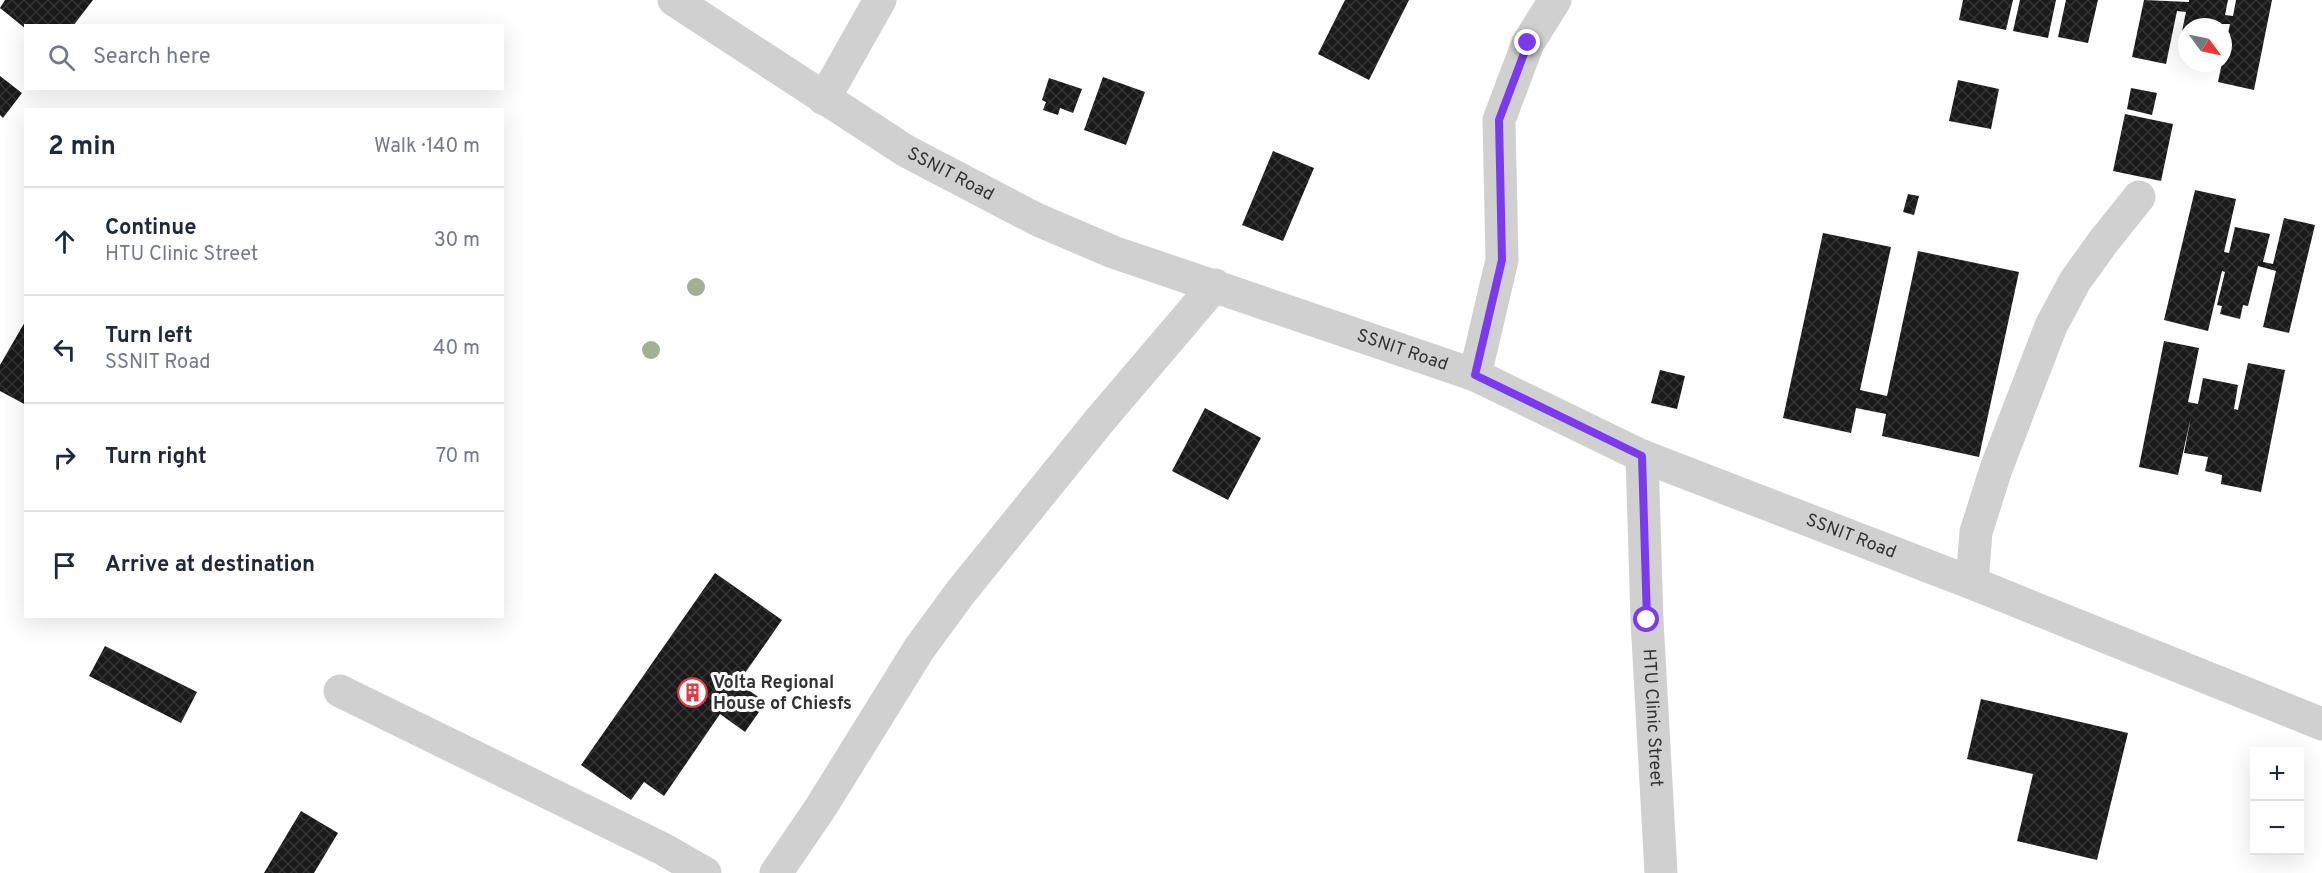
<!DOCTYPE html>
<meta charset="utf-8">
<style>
:root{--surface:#fff;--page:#f2f2f3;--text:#1f2937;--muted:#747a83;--line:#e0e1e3}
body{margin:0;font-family:Overpass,sans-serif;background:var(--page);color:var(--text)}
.controls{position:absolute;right:18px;bottom:18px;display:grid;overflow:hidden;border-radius:0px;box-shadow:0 6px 24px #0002}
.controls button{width:54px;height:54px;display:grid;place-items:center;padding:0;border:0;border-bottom:2px solid var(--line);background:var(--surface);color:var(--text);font:30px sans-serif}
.compass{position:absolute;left:2178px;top:18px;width:54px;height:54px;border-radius:50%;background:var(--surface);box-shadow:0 6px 24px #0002;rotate:123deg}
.stop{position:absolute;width:18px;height:18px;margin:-14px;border:4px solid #7c3aed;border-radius:50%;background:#fff}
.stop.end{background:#7c3aed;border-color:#fff;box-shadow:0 2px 6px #0008}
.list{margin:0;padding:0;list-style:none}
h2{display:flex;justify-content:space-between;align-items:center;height:78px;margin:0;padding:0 24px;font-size:26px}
h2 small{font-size:20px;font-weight:400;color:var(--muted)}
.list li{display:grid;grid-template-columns:39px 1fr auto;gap:18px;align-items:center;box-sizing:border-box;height:108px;padding:0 24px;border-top:2px solid var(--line)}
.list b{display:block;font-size:22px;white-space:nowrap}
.list p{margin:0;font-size:20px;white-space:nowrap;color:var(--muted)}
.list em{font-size:20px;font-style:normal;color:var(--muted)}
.icon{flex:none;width:33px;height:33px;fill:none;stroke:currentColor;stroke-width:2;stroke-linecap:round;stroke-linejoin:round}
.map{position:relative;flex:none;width:2322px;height:873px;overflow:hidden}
.search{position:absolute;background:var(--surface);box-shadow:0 6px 24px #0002;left:24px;top:24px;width:480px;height:66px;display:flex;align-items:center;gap:15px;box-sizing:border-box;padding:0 21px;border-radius:0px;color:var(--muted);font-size:22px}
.panel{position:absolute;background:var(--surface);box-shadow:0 6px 24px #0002;left:24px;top:108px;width:480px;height:510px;border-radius:0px}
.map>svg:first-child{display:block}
.building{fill:url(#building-cross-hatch)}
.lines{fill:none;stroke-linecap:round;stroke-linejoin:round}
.street{stroke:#d0d0d0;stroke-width:33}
.tree{fill:#a2b095}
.route{stroke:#7c3aed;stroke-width:8}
.labels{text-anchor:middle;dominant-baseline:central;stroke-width:6;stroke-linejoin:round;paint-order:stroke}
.street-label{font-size:18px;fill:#333;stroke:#fff}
.poi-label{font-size:18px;font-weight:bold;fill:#333;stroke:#fff;text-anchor:start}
</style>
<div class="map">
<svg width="2322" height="873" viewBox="0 0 2322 873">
<defs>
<pattern id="building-cross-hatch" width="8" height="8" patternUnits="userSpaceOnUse" patternTransform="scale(1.5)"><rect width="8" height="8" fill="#1a1a1a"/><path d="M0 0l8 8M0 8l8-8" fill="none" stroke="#333"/></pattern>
</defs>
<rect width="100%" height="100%" fill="#fff"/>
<path class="building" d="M5,0H93L73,26H26V29L0,8Z
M1345,0H1409L1369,80L1318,54Z
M1963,0H2013L2006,30L1959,20Z
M2020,0H2056L2048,38L2013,31Z
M2066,0H2098L2088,43L2058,37Z
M2144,0L2189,2V0H2228L2225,15L2233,16L2236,0H2272L2254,90L2218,82L2230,24H2222V27H2187V43L2180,41L2186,12L2177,11L2166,64L2132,57Z
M0,76L22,93L3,118L0,115Z
M1103,77L1145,92L1126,145L1084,130Z
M1049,78L1082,89L1073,113L1060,108L1058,115L1043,110L1046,102L1042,100Z
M1958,80L1999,89L1991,129L1949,121Z
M2131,88L2157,93L2152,115L2127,109Z
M2125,114L2173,124L2161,181L2113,171Z
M1273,151L1314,168L1283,241L1242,225Z
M2195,190L2236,199L2224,252L2229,253L2235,227L2270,234L2263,262L2273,264L2284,218L2315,225L2289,333L2263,327L2276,271L2258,266L2248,306L2243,305L2240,319L2220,314L2222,306L2217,305L2225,272L2222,271L2208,331L2164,320Z
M1908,194L1919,196L1914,215L1903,212Z
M1823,233L1891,247L1860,390L1887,396L1918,251L2019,272L1979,457L1882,436L1886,414L1856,408L1851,433L1783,418Z
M26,320V405L0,391V365Z
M2164,341L2199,348L2188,402L2198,404L2203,378L2238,385L2234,409L2238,410L2248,363L2285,370L2261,492L2221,484L2222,475L2205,471L2208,457L2184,453L2191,417L2178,475L2139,467Z
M1660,370L1685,376L1677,409L1651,403Z
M1205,408L1261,438L1228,500L1172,471Z
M715,573L782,620L738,683L766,702L745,732L720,714L664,796L644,782L631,800L581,765Z
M105,646L197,692L181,723L89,676Z
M1981,699L2128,733L2097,860L2017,841L2033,774L1967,759Z
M301,811L338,833L314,873H264Z"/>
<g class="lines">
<g class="street">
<path id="s1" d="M674,0L906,151L1038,220L1113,252L1475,375L1642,456L1972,583L2322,724"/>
<path d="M824,99L880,0"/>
<path d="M1475,375L1502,260L1499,120L1528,43L1555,0"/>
<path id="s2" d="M1642,456L1647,620L1661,873"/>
<path d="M1972,583L1976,532L1996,469L2051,326L2075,281L2103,242L2139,197"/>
<path d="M340,691L663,849L705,873"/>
<path d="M776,873L821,807L919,649L960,593L1100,420L1215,285"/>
</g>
</g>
<g class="tree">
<circle cx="696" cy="287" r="9"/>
<circle cx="651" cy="350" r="9"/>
</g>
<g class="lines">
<path class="route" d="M1528,43L1499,120L1502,260L1475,375L1642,456L1647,620"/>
</g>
<defs>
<symbol id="building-ring" viewBox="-11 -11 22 22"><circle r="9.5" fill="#fff" stroke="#e63946" stroke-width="1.5"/><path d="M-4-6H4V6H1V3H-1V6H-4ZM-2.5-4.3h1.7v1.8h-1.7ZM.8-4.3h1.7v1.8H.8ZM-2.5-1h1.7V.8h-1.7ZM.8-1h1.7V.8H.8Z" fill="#e63946"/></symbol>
</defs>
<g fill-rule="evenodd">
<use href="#building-ring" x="676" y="676" width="33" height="33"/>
</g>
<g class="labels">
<g class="street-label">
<text stroke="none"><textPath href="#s1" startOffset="327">SSNIT Road</textPath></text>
<text stroke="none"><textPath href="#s1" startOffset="813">SSNIT Road</textPath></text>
<text stroke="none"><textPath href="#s1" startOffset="1299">SSNIT Road</textPath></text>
<text stroke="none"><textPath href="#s2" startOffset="262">HTU Clinic Street</textPath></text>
</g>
<g class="poi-label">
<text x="713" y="683">Volta Regional<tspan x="713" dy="21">House of Chiesfs</tspan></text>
</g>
</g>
</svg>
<div class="controls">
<button>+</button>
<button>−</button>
</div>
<svg class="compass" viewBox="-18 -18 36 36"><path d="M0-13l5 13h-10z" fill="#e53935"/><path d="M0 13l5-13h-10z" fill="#747a83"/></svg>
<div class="stop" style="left:1647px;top:620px"></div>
<div class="stop end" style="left:1528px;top:43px"></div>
<div class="search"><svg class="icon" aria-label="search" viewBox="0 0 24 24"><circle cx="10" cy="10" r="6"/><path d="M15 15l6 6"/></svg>Search here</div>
<section class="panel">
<h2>2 min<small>Walk · 140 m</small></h2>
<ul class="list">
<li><svg class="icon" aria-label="ahead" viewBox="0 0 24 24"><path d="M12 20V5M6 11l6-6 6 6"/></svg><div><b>Continue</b><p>HTU Clinic Street</p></div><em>30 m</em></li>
<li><svg class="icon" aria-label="left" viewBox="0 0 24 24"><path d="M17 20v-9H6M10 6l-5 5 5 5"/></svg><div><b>Turn left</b><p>SSNIT Road</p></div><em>40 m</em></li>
<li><svg class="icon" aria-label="right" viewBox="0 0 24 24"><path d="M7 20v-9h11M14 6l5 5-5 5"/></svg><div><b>Turn right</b></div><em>70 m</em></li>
<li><svg class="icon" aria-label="arrive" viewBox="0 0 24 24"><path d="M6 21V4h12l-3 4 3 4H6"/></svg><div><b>Arrive at destination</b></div></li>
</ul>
</section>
</div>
